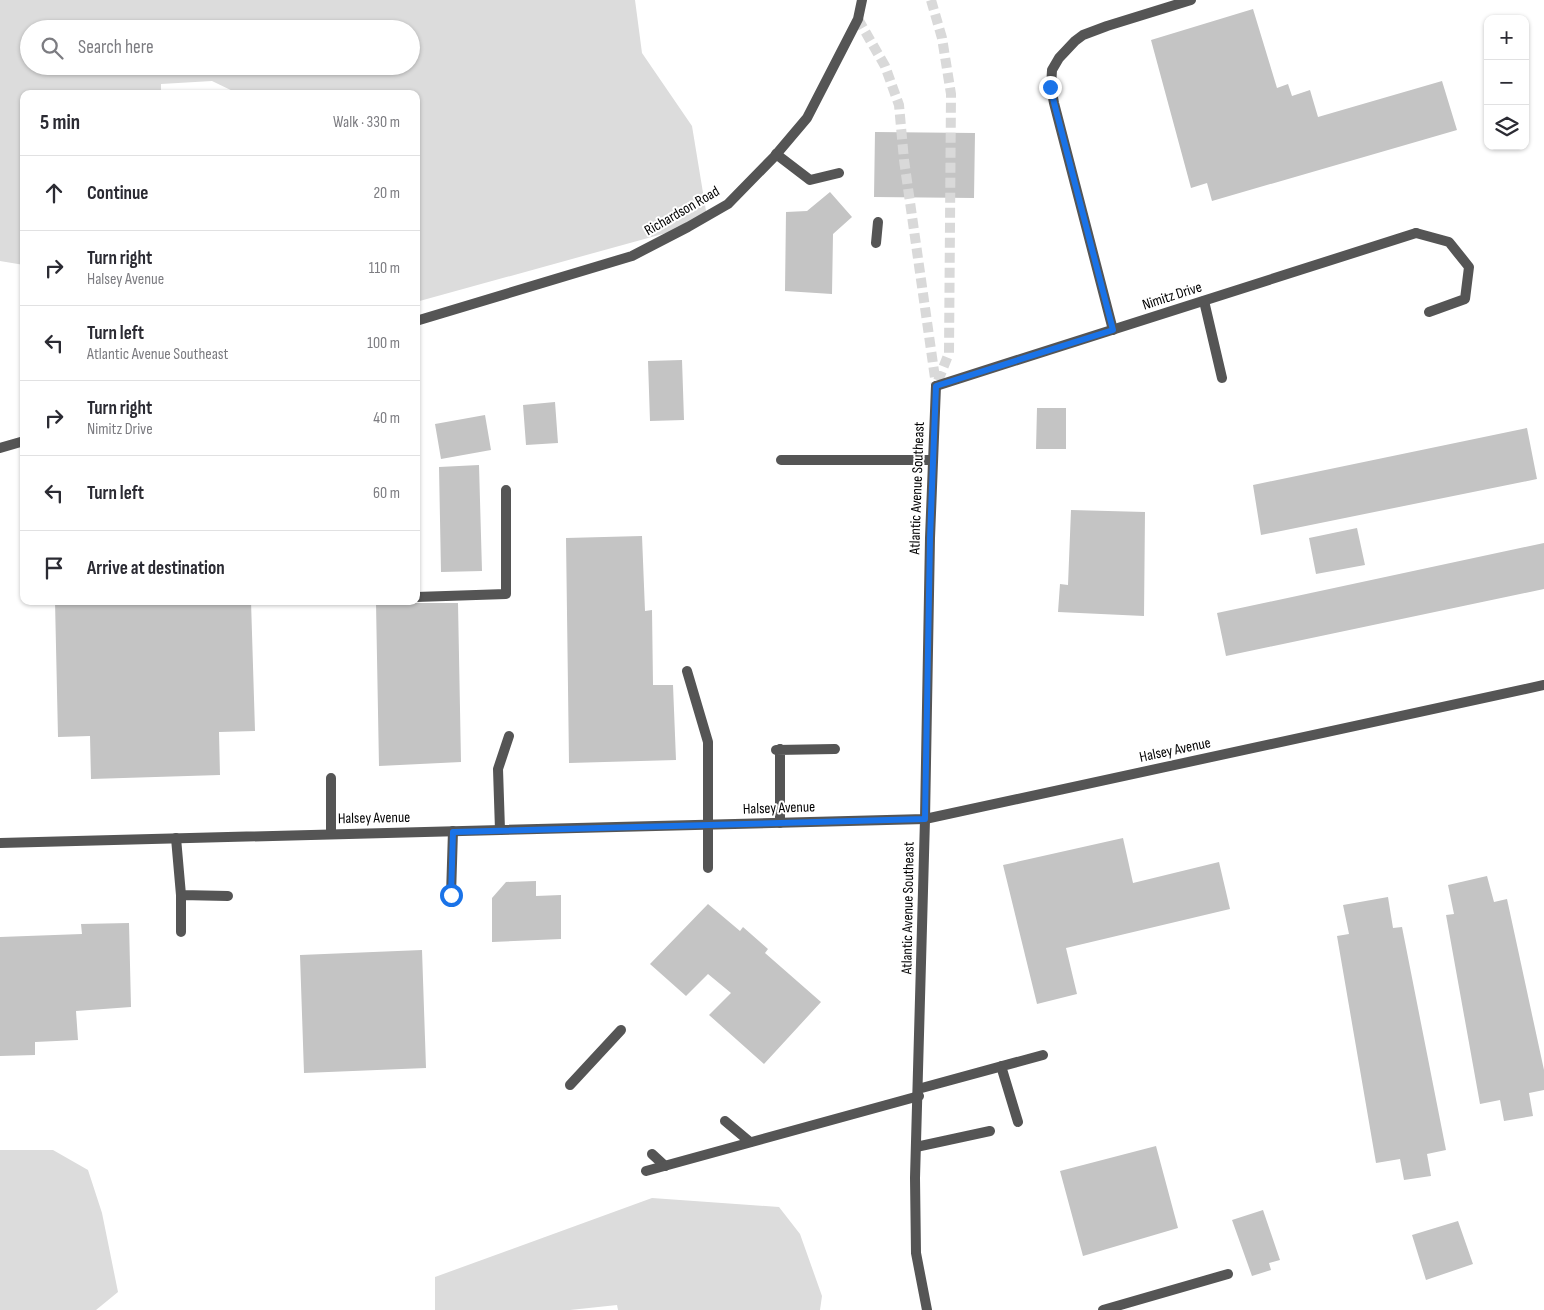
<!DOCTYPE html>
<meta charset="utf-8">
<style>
:root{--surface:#fff;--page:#f7f7f7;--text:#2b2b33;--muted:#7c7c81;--line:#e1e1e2}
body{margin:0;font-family:"Sofia Sans Condensed",sans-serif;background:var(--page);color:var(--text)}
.controls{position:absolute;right:15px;top:15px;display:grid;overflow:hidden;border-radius:10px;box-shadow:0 1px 4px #0004}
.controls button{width:45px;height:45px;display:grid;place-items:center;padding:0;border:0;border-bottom:1px solid var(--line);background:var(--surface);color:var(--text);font:25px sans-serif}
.stop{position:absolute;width:15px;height:15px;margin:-11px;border:4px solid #1a73e8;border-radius:50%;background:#fff}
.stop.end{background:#1a73e8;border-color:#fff;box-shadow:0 1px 5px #0008}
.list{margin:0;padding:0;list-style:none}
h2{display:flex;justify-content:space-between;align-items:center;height:65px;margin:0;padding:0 20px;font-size:21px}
h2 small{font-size:16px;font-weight:400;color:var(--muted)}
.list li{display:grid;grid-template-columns:32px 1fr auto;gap:15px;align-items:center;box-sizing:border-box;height:75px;padding:0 20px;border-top:1px solid var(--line)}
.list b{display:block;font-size:19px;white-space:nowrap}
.list p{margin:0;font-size:16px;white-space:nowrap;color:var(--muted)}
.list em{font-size:16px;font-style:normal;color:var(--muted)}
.icon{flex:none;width:28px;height:28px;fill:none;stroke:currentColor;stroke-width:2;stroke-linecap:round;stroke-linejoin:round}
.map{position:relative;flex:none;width:1544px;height:1310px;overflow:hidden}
.search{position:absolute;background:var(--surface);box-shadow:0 1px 4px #0004;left:20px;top:20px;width:400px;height:55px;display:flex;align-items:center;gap:12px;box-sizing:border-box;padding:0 18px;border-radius:28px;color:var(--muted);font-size:19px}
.panel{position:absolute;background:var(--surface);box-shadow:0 1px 4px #0004;left:20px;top:90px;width:400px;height:515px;border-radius:10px}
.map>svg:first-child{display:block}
.green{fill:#dcdcdc;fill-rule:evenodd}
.building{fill:#c4c4c4}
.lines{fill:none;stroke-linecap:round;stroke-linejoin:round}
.tertiary-tunnel{stroke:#d9d9d9;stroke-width:10;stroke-dasharray:10 5;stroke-linecap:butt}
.service{stroke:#555;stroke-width:10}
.minor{stroke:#555;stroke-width:10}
.tertiary{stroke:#555;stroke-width:10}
.route{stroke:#1a73e8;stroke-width:6}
.labels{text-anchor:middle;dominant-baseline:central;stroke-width:4;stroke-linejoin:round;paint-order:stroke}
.street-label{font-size:15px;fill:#000;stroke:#fff}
</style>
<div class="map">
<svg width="1544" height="1310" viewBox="0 0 1544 1310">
<rect width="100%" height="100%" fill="#fff"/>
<path class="green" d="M0,0H635L642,53L692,126L707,217L688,227L416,302V94H239L212,81L161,84V94H24V265L0,261ZM29,29H411V66H29Z
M0,1150H53L88,1170L102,1213L118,1292L96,1310H0Z
M652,1198L779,1207L800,1234L822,1296L820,1310H618L617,1305L570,1310H435V1277Z"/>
<path class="building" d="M1253,9L1277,88L1288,84L1292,96L1310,90L1318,117L1442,81L1457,130L1212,201L1207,183L1191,188L1151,40Z
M875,132L975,133L974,198L874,197Z
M830,192L852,217L833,234L832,294L785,291L786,212L807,211Z
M682,360L684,420L650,421L648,361Z
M555,402L558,443L526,445L523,405Z
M1037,408H1066V449H1036Z
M485,415L491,450L441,459L435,424Z
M1527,428L1537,479L1261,535L1253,485Z
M479,465L482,571L441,572L439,467Z
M1071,510L1145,512L1144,616L1058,612L1060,584L1068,585Z
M1357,528L1365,565L1316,574L1309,538Z
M642,536L645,611L652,610L653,685H673L676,760L569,763L566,538Z
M1544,543V589L1226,656L1217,613Z
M55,601H251L255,731L219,732L220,775L91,779L90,736L58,737Z
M376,603H458L461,762L379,766Z
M1123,838L1133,883L1219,862L1230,909L1066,948L1077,994L1037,1004L1003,865Z
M1487,876L1494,902L1507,899L1544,1070V1090L1529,1093L1533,1116L1504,1121L1500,1100L1480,1104L1446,915L1454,914L1448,885Z
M536,881V896L561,895V939L492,942V898L506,882Z
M1388,897L1393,928L1402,927L1446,1150L1427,1154L1431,1176L1404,1180L1400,1159L1376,1163L1337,936L1349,934L1343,905Z
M708,904L740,931L743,927L768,949L765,953L821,1002L764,1064L709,1015L731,993L708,974L686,996L650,964Z
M129,923L131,1007L76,1011L78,1040L35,1042V1055L0,1056V937L82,934L81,924Z
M422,950L426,1068L304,1073L300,955Z
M1156,1146L1178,1228L1083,1256L1060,1171Z
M1263,1210L1280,1260L1269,1263L1271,1270L1252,1276L1232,1220Z
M1458,1221L1473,1264L1426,1280L1412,1235Z"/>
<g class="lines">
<path class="tertiary-tunnel" d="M931,0L942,38L951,94L949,353L936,386
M858,19L885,66L899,105L904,160L936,385"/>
<path class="service" d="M776,154L810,180L839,173
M1416,233L1449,242L1469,267L1465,299L1429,312
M876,243L878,222
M1204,301L1222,378
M1113,330L1054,103L1051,87L1052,70L1059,58L1075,41L1083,35L1107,26L1191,0
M781,460H933
M416,597L506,594V490
M687,671L708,742V868
M776,750L835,749
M780,823V749
M500,830L498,769L509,736
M331,834V778
M176,838L181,895L228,896
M451,895L453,831
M181,932V895
M1001,1066L1018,1122
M570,1085L621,1030
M918,1089L1043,1055
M725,1121L750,1142
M916,1147L990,1131
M652,1154L665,1166
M1103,1310L1228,1274"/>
<path class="minor" d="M416,321L632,256L688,227L728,204L774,157L807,118L858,19L862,0
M936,386L1416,233
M0,448L24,441
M0,843L925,819L1544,685
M646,1171L919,1096"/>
<path class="tertiary" d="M927,1310L916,1253L915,1178L925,819L930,538L936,386"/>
</g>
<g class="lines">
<path class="route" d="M451,895L453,832L925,819L930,538L936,386L1113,330L1050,87"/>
</g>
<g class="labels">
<g class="street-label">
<text transform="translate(682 211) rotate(-30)">Richardson Road</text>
<text transform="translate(1172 296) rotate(-18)">Nimitz Drive</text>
<text transform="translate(917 488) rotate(-88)">Atlantic Avenue Southeast</text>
<text transform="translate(1175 750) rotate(-12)">Halsey Avenue</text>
<text transform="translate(779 808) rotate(-2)">Halsey Avenue</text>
<text transform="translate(374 818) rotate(-1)">Halsey Avenue</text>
<text transform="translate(908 908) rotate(-89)">Atlantic Avenue Southeast</text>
</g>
</g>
</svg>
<div class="controls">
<button>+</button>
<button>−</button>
<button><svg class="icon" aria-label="layers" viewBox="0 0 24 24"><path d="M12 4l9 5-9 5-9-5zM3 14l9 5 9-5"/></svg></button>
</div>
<div class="stop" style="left:451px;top:895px"></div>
<div class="stop end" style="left:1050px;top:87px"></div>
<div class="search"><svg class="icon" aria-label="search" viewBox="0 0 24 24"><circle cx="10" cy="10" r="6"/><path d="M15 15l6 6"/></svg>Search here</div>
<section class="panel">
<h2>5 min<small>Walk · 330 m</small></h2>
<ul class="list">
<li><svg class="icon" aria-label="ahead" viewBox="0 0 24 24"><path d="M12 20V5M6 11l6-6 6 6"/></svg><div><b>Continue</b></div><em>20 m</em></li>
<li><svg class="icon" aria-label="right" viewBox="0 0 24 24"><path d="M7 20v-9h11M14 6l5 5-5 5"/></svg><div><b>Turn right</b><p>Halsey Avenue</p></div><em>110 m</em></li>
<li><svg class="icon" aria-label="left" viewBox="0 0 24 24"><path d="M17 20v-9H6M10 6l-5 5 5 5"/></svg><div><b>Turn left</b><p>Atlantic Avenue Southeast</p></div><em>100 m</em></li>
<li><svg class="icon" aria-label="right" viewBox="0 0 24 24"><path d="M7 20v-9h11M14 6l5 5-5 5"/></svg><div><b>Turn right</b><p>Nimitz Drive</p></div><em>40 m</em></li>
<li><svg class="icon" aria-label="left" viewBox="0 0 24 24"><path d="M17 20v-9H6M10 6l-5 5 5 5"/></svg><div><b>Turn left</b></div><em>60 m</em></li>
<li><svg class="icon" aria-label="arrive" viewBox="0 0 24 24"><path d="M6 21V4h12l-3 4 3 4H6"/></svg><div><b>Arrive at destination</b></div></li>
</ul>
</section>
</div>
